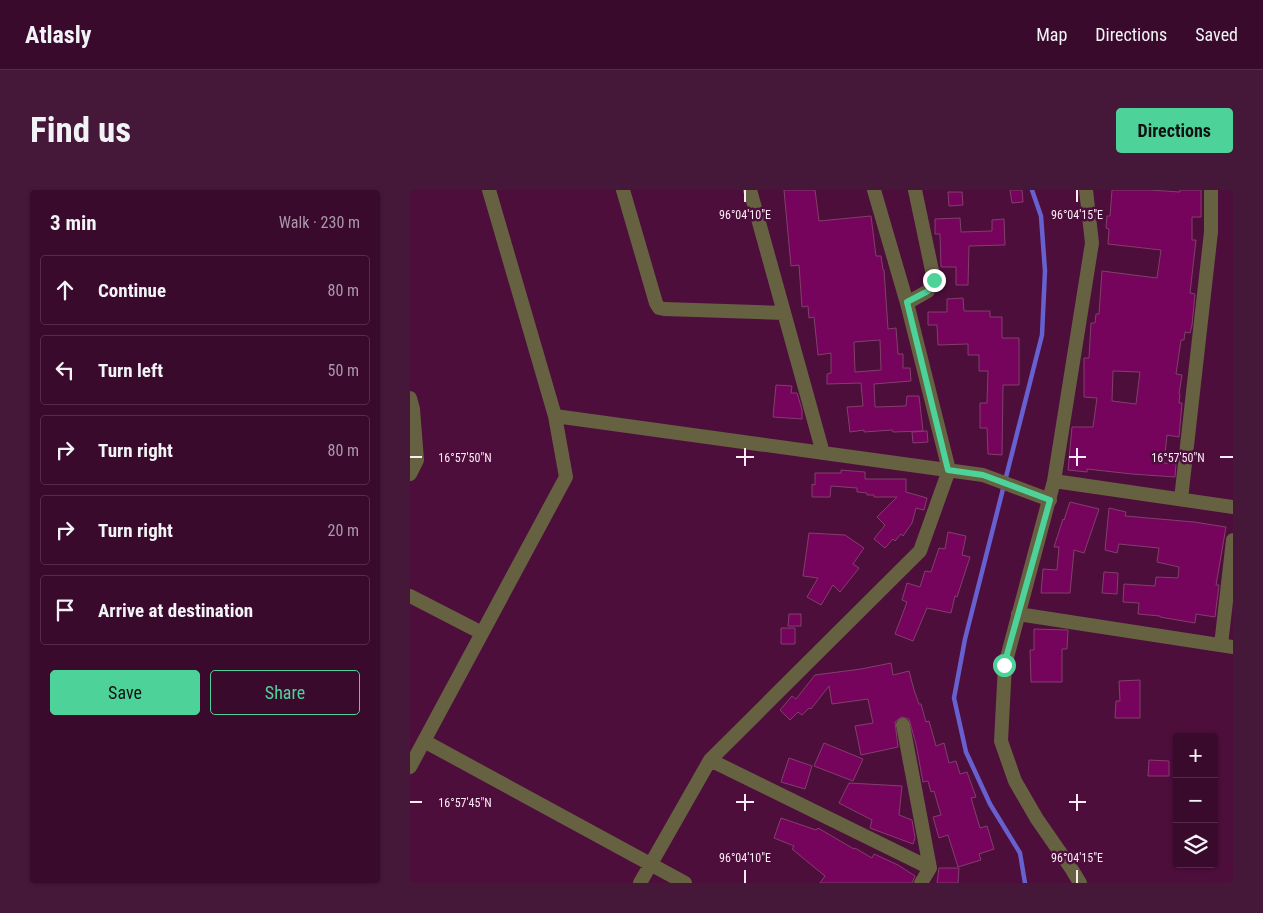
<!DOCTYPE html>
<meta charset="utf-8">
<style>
:root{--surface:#3a0a2d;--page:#451839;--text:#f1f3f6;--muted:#ab9aaa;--line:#542b49;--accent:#4dd39a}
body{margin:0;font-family:"Roboto Condensed",sans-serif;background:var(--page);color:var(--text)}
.controls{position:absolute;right:15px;bottom:15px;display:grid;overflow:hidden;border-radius:5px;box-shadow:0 1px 4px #0004}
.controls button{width:45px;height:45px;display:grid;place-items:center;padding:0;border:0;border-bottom:1px solid var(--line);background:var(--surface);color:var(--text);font:25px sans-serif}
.stop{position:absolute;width:15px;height:15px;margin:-11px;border:4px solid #4dd39a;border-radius:50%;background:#fff}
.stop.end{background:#4dd39a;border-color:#fff;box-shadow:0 1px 5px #0008}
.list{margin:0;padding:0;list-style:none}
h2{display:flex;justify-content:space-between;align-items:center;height:65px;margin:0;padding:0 20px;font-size:21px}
h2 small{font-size:16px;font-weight:400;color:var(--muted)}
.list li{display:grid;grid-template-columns:32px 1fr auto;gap:15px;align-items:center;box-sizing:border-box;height:70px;margin:0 10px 10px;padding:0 10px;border:1px solid var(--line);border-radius:5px}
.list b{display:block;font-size:19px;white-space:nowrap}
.list em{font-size:16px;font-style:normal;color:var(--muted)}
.actions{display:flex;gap:10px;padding:15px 20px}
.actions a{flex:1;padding:11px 0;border:1px solid var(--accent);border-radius:5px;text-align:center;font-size:18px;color:var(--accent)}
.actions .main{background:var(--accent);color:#111}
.icon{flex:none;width:28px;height:28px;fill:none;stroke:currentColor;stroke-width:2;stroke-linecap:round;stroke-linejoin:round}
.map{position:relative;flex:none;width:823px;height:693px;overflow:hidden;border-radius:5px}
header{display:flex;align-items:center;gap:30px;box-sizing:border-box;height:70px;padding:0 25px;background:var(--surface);border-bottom:1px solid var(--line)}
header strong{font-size:24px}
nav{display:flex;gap:28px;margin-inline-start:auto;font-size:18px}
.intro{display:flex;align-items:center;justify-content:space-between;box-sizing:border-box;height:120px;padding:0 30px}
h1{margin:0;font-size:35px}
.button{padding:12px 22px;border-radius:5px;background:var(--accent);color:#111;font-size:18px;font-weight:700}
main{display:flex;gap:30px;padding:0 30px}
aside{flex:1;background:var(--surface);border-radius:5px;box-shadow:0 1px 4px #0004}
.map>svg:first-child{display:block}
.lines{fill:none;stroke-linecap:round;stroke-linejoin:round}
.stream{stroke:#6661ce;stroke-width:4.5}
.building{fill:#77045c;stroke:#813f6b;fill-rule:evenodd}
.minor{stroke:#656141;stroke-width:14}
.route{stroke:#4dd39a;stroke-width:6}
.ticks{fill:none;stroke:#fbebf4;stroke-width:2}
.ticks-label{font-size:12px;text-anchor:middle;fill:#fbebf4;stroke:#4d0e3c;stroke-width:5;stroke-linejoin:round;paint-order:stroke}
</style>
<header>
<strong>Atlasly</strong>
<nav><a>Map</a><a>Directions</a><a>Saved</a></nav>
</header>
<div class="intro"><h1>Find us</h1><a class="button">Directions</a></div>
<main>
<aside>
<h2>3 min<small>Walk · 230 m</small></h2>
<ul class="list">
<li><svg class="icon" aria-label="ahead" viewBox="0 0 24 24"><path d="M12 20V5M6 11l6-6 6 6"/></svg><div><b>Continue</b></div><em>80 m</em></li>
<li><svg class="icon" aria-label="left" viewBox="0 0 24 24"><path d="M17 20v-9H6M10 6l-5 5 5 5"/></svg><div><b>Turn left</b></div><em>50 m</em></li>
<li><svg class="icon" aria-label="right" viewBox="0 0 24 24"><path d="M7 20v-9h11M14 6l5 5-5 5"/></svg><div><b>Turn right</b></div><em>80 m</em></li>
<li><svg class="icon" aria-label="right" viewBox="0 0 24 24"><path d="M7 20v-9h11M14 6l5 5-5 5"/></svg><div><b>Turn right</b></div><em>20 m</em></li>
<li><svg class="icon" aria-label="arrive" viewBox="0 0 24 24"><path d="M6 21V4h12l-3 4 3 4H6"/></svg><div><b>Arrive at destination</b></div></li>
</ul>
<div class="actions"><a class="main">Save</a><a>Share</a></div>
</aside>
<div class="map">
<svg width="823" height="693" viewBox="0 0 823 693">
<rect width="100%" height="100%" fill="#4d0e3c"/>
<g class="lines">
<path class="stream" d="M615,693L610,663L580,614L556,562L544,508L555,449L632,145L635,81L631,26L622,0"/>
</g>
<path class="building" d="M374,0H405L409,31L461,26L466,66H471L473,80H474L478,139L486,138L488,164H493V178H500L501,191L464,194L465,217L496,216L497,206H509L513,241L483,242L482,240L454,242V240L440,242L437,217L453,216L451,193L417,194V184L421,183V163L408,165L404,127L399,128L398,116L392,117L389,75L381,76ZM470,150L471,180L445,182L444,152Z
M600,0H612L613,12L602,13Z
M702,0H740L770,2V0H791V27H782V50H786L780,103L785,104L782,135L780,143L775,142L774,150H771L766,184L772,185L769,204H770L769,213H772L769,247L757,245L754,273L766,274L765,287L722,284L677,279V282L658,280L662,237H683L687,208L674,207V168H679L681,133H685L686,124H689L692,81L747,88L751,60L698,54L699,39L696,38L697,26H700ZM703,181L730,182L726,214L702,211Z
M538,2H552L553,15L539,16Z
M550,28L551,42L582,41V30L594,29L595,55L559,56L558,95H546V77H531L530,44H525V29Z
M553,108L554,121H580V127H592V148H609V195H593L592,265L578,264L577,238H570V213H577L578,181H569V165H558V154L528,155L527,135H518V122H537V109Z
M366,195L382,196L381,203H387L392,220V229L363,227Z
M517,241L518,252L503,253L502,242Z
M431,280L455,282V289H496V302L517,308L514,320L506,318L502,333L493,346L491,344L485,351L483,349L475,358L464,349L475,335L467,327L487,307H464V305H457V303L447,302V298L421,296L420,307H402V294L405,295V283H431Z
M660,312L689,319L674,363L664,360L660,403H631L633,379L647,380L649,357H644L653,329L654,330Z
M699,318L716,322L715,326L784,332L816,337L806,395H809L805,427L786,424L785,433L750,427V426L728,424L729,413L713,412L714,394L745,396L746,387L768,388L769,377L747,372L749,358L709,354L707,363L695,360Z
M538,342L556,346L552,365L560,367L547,407L545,406L541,423L517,418L503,451L485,444L497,412L492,410L497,393L510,397L515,381L521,382L529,358L535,359Z
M399,343L435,345L454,358L443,374L449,378L430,402L423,395L411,415L397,407L408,388L393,386Z
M694,382L708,383L707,404L692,403Z
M379,424H391V436H378Z
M371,438H385V454H371Z
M624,439L658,440L657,459H652V492H621L620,460H624Z
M481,473L483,485L499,481L504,500L509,514H511L516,532L519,531L526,556L534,553L539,573L546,571L550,584L557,582L566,607L561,608L570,638L577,636L584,659L569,664L571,670L548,677L538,645L529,648L523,627L531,625L524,601L521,602L518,591L513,592L506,554L499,529L491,527L485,532L488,557L451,565L445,536L463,533L458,509L422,514L419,496L401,519L399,518L392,525L388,522L380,530L370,520L382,506L386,509L405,485L451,479Z
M730,490V528H705L706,511H710L709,491Z
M414,553L453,569L443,591L404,576Z
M379,568L402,576L395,599L371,592Z
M739,570L759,571V586H738Z
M439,593L492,596L489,625L502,630L505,648L503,654L460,638L462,630L429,613Z
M371,628L406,640L408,638L444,659L445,658L462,668L464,664L488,675L505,686L502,693H410L415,686L382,659L384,656L364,648Z
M529,678H549L548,693H527Z"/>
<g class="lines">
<path class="minor" d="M213,0L246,113L249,118L254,119L374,123
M340,0L413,263
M464,0L497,113
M0,208L3,219L7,270L0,284
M145,226L573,285L640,310
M644,291L823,317
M771,309L801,42V0
M0,406L72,443
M608,424L823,457
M811,455L823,350
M493,535L520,678L511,693
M14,551L275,693
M300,570L520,678
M0,577L156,287L145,226L79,0
M230,693L300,570L510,361L539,280L497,113L518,101L524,90L505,0
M670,693L661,678L627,629L605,591L591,551L595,475L644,291L682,53L676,0"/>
</g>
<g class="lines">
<path class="route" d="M524,90L518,101L497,112L538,280L573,285L640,310L594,475"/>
</g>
<path class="ticks" d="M335,0V12M667,0V12M335,258V276M667,258V276M0,267H12M326,267H344M659,267H676M810,267H823M335,604V621M667,604V621M0,612H12M326,612H344M659,612H676M335,680V693M667,680V693"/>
<g class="ticks-label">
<text x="335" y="29">96°04'10"E</text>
<text x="667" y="29">96°04'15"E</text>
<text x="55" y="272">16°57'50"N</text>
<text x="768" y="272">16°57'50"N</text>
<text x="55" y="617">16°57'45"N</text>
<text x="335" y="672">96°04'10"E</text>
<text x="667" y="672">96°04'15"E</text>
</g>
</svg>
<div class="controls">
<button>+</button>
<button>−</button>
<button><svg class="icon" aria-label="layers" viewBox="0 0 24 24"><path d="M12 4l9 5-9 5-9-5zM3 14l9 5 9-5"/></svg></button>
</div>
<div class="stop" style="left:594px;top:475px"></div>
<div class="stop end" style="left:524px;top:90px"></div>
</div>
</main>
